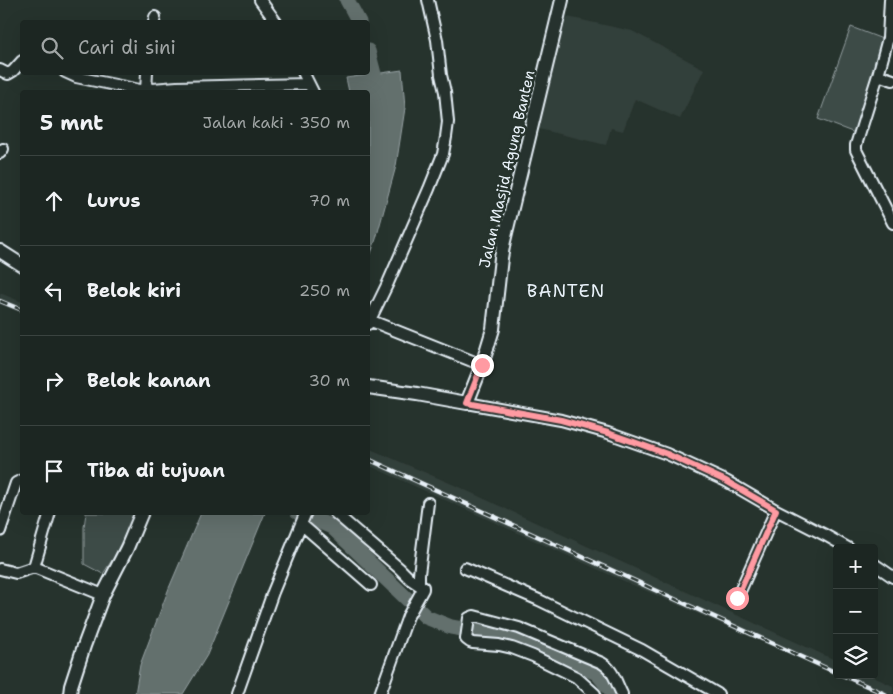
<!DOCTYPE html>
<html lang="id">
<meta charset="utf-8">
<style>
:root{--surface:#1c2622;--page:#29322f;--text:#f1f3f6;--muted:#a0a5a5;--line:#3a4340}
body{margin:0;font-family:"Shantell Sans",sans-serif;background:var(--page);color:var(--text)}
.controls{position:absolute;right:15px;bottom:15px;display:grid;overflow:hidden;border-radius:5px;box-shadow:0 5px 20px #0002}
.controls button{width:45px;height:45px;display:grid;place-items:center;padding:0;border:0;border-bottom:1px solid var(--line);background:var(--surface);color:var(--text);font:25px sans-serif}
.stop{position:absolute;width:15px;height:15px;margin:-11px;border:4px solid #ff9aa2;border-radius:50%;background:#fff}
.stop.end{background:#ff9aa2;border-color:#fff;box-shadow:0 1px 5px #0008}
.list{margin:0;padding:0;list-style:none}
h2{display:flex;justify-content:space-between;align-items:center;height:65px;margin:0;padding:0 20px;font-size:21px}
h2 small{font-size:16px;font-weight:400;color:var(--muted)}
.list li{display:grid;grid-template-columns:32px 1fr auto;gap:15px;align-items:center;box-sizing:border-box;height:90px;padding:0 20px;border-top:1px solid var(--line)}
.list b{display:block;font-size:19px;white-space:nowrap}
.list em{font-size:16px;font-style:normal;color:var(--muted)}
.icon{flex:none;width:28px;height:28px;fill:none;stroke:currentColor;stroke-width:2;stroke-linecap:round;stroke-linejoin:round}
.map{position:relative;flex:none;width:893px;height:694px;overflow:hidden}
.search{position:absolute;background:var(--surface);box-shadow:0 5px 20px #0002;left:20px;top:20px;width:350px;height:55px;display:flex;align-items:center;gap:12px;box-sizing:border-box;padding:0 18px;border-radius:5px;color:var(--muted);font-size:19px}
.panel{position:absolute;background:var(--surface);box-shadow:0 5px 20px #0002;left:20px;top:90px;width:350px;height:425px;border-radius:5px}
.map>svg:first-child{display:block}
.built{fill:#333f3a}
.green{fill:#3e4b47;stroke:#939ea0}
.water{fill:#636f6d;stroke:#98a3a5}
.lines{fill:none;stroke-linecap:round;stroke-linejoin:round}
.river{stroke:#636f6d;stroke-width:15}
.minor-casing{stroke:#e8f1f8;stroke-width:14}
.major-casing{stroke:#e8f1f8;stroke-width:16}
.minor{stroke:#26332d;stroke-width:10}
.major{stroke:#26332d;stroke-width:12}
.rail-casing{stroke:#e8f1f8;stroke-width:4.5}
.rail{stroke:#26332d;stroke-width:2.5;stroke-dasharray:8;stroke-linecap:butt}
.route{stroke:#ff9aa2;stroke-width:6}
.labels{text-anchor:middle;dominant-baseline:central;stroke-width:5;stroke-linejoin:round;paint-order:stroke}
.street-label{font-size:15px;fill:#e8f1f8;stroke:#26332d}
.quarter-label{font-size:18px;letter-spacing:1px;fill:#e8f1f8;stroke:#26332d}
</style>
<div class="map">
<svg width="893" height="694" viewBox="0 0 893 694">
<rect width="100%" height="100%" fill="#26332d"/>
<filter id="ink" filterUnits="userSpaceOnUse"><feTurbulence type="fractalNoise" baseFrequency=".02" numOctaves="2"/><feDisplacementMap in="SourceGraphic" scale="10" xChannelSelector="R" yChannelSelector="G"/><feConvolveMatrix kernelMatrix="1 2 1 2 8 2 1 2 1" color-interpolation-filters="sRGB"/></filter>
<g filter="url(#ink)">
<path class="built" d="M554,14L632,31L704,69L680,119L635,99L623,131L611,128L606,145L526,126Z
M0,293L22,302V313L0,304Z
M368,448L452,484L837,661V675L608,574L368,465Z
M838,675H869L893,686V694H880Z"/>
<path class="green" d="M851,27L885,40L855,133L818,119Z
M86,513H136L114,557L103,574L84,564V527Z"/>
<path class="water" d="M402,70L405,108L396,166L376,239L368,262V92H349L346,78Z
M201,513H265L207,655L183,694H135L140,665L169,588Z"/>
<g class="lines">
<path class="river" d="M347,0L359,22
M368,51L374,74L376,93
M297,512L332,527L426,617L451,627L519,639L597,673L614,694"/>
<defs>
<path id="minor" d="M260,0L276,22
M890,0L888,38L878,75L856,145V150L893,223
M154,22L155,17
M0,70L8,74L13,71L22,61
M65,72L76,77L140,90L177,87L308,84
M303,72L313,92
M878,75L893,80
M146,92L147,72
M0,153L3,149
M369,320L482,365
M368,324L388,283L429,189L443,154L446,137L448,122L445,92L441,75L437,40L428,0
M467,403L561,420L608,433L667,454L726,481L776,510L825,535L848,548
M334,512L399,568L410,579L419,585
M301,524L371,585
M0,531L16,483L22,480
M874,564L893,577
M34,567L50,512
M465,568L539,600L642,650L718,694
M0,569L16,573L34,567L103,595
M737,598L776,510
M237,694L273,592L306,512
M380,694L408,616L423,589V587L419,585V574L428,503
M595,694L576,677L533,656L512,648L499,645L473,643L470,642L466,639L469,618L474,616L519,628L602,663C614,670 616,683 622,694"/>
<path id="major" d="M0,251L22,265
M368,387L417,394L467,403L482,365L493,329L501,258L504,241L562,0
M70,694L71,686L84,646L103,595L127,548L142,512"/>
</defs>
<use href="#minor" class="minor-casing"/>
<use href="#major" class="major-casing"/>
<use href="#minor" class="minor"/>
<use href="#major" class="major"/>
<defs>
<path id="rail" d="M0,301L22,310
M368,459L837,673
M842,675L885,694"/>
</defs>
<use href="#rail" class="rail-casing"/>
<use href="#rail" class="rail"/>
</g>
</g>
<g class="lines" filter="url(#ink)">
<path class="route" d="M482,365L467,403L561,420L608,433L634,442L667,454L726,481L776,510L737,598"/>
</g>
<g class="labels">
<g class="street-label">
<text transform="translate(507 169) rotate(-77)">Jalan Masjid Agung Banten</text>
</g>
<g class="quarter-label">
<text x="566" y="291">BANTEN</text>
</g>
</g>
</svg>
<div class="controls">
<button>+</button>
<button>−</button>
<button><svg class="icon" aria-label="layers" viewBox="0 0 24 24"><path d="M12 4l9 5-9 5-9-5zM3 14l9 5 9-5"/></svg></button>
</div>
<div class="stop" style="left:737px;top:598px"></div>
<div class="stop end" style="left:482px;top:365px"></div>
<div class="search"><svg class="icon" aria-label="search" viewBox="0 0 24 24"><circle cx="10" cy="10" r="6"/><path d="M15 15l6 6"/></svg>Cari di sini</div>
<section class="panel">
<h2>5 mnt<small>Jalan kaki · 350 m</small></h2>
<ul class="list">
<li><svg class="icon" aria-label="ahead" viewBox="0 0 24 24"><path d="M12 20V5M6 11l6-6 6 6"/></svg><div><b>Lurus</b></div><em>70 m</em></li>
<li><svg class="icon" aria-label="left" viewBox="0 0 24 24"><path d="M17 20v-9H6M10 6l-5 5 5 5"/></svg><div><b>Belok kiri</b></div><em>250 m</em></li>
<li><svg class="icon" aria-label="right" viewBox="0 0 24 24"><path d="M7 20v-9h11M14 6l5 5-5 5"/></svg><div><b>Belok kanan</b></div><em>30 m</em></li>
<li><svg class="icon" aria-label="arrive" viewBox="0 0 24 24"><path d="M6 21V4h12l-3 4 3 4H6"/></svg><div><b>Tiba di tujuan</b></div></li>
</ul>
</section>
</div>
